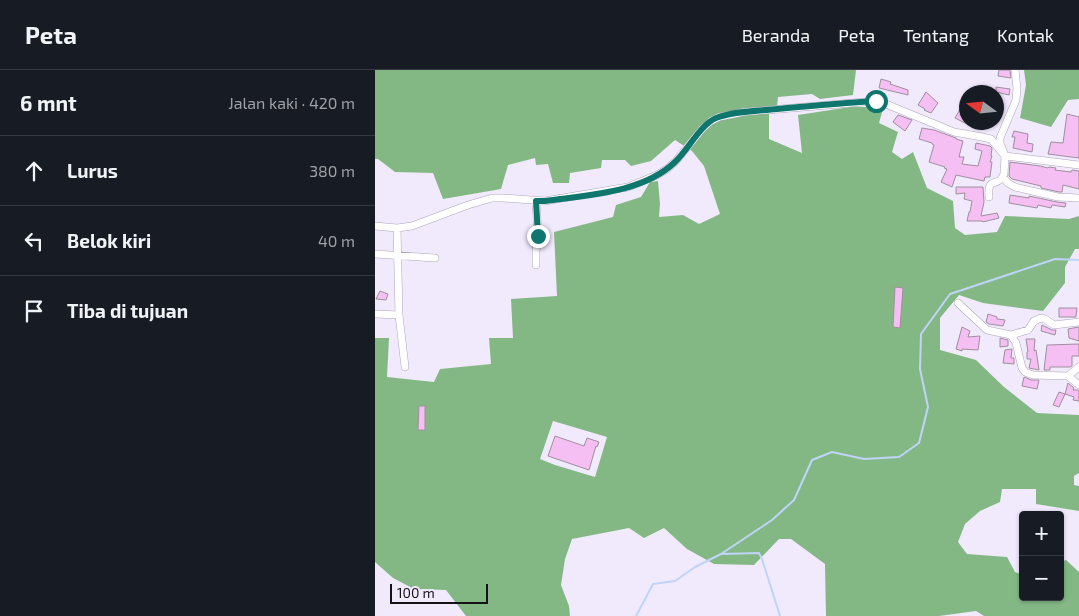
<!DOCTYPE html>
<html lang="id">
<meta charset="utf-8">
<style>
:root{--surface:#171b24;--page:#242831;--text:#f1f3f6;--muted:#9ea1a6;--line:#363941}
body{margin:0;font-family:"Exo 2",sans-serif;background:var(--page);color:var(--text)}
.controls{position:absolute;right:15px;bottom:15px;display:grid;overflow:hidden;border-radius:5px;box-shadow:0 1px 4px #0004}
.controls button{width:45px;height:45px;display:grid;place-items:center;padding:0;border:0;border-bottom:1px solid var(--line);background:var(--surface);color:var(--text);font:25px sans-serif}
.compass{position:absolute;left:584px;top:15px;width:45px;height:45px;border-radius:50%;background:var(--surface);box-shadow:0 1px 4px #0004;rotate:285deg}
.scale{position:absolute;left:15px;bottom:12px;width:98px;box-sizing:border-box;padding-left:5px;border:2px solid #141117;border-top:0;font-size:14px;line-height:18px;white-space:nowrap;color:#141117;-webkit-text-stroke:4px #f1eafd;paint-order:stroke}
.stop{position:absolute;width:15px;height:15px;margin:-11px;border:4px solid #0f766e;border-radius:50%;background:#fff}
.stop.end{background:#0f766e;border-color:#fff;box-shadow:0 1px 5px #0008}
.list{margin:0;padding:0;list-style:none}
h2{display:flex;justify-content:space-between;align-items:center;height:65px;margin:0;padding:0 20px;font-size:21px}
h2 small{font-size:16px;font-weight:400;color:var(--muted)}
.list li{display:grid;grid-template-columns:32px 1fr auto;gap:15px;align-items:center;box-sizing:border-box;height:70px;padding:0 20px;border-top:1px solid var(--line)}
.list b{display:block;font-size:19px;white-space:nowrap}
.list em{font-size:16px;font-style:normal;color:var(--muted)}
.icon{flex:none;width:28px;height:28px;fill:none;stroke:currentColor;stroke-width:2;stroke-linecap:round;stroke-linejoin:round}
.map{position:relative;flex:none;width:704px;height:546px;overflow:hidden}
header{display:flex;align-items:center;gap:30px;box-sizing:border-box;height:70px;padding:0 25px;background:var(--surface);border-bottom:1px solid var(--line)}
header strong{font-size:24px}
nav{display:flex;gap:28px;margin-inline-start:auto;font-size:18px}
main{display:flex}
aside{flex:1;background:var(--surface)}
.map>svg:first-child{display:block}
.forest{fill:#83b885;fill-rule:evenodd}
.lines{fill:none;stroke-linecap:round;stroke-linejoin:round}
.stream{stroke:#bfd4f8;stroke-width:2}
.building{fill:#f5bff3;stroke:#9e8f9d}
.minor-casing{stroke:#ada6b7;stroke-width:8}
.minor{stroke:#fff;stroke-width:7}
.route{stroke:#0f766e;stroke-width:6}
</style>
<header>
<strong>Peta</strong>
<nav><a>Beranda</a><a>Peta</a><a>Tentang</a><a>Kontak</a></nav>
</header>
<main>
<aside>
<h2>6 mnt<small>Jalan kaki · 420 m</small></h2>
<ul class="list">
<li><svg class="icon" aria-label="ahead" viewBox="0 0 24 24"><path d="M12 20V5M6 11l6-6 6 6"/></svg><div><b>Lurus</b></div><em>380 m</em></li>
<li><svg class="icon" aria-label="left" viewBox="0 0 24 24"><path d="M17 20v-9H6M10 6l-5 5 5 5"/></svg><div><b>Belok kiri</b></div><em>40 m</em></li>
<li><svg class="icon" aria-label="arrive" viewBox="0 0 24 24"><path d="M6 21V4h12l-3 4 3 4H6"/></svg><div><b>Tiba di tujuan</b></div></li>
</ul>
</aside>
<div class="map">
<svg width="704" height="546" viewBox="0 0 704 546">
<rect width="100%" height="100%" fill="#f1eafd"/>
<path class="forest" d="M0,0H481L478,25L445,29L437,24L403,27L402,37L394,38V69L427,83L423,45L475,37H504L508,39L504,53L523,62L517,82L527,89L538,82L552,118L578,131L580,158L590,165L622,162L630,146L694,149L704,146V179H700L690,197V213L668,241L608,233L584,225L565,248V280L601,290L629,317L662,343L704,345V403L699,406V415L704,416V441L661,434V419H627L625,432L605,441L590,454L583,472L592,484L632,487L640,502L648,505V527H685V492L691,490L704,502V546H609L601,541L564,546H451L450,494L416,469H404L379,495L339,494L312,479L289,458L269,468L254,458L197,469L190,489L186,515L194,536L195,546H91L71,520L39,519L18,508L0,492V268H14L12,307L59,312L65,299L116,294L114,268H138L136,229L182,226L179,162L238,147L241,135L266,127L275,112L283,111L285,134L284,147L308,145L324,154L345,144L329,96L317,81L300,70L276,91L256,96L250,90H227L226,98L195,103L194,113H178L173,94L161,95L160,88L133,95L126,119L68,129L58,103L20,102L3,89H0ZM178,351L232,367L220,407L180,395L165,389Z
M649,0H704V29L693,30L676,57L645,48L651,15Z"/>
<g class="lines">
<path class="stream" d="M346,484L397,450L419,430L437,390L457,382L489,389L524,387L544,373L553,337L545,299L546,264L575,224L680,189L704,190
M261,546L278,514L300,511L320,497L346,484L384,483L387,489L405,546"/>
</g>
<path class="building" d="M624,0H635L636,8L623,6Z
M506,9L516,12L515,14L533,20V25L504,18Z
M621,17L635,19L634,25L621,22Z
M551,22L563,33L556,43L549,40L550,39L543,35Z
M587,36L592,38V54L580,48Z
M692,44L704,47V88L673,84L676,72L688,73Z
M523,45L537,50L530,61L518,52Z
M547,58L559,60L581,68V69L588,71L584,87H589L587,94L603,96L607,81L600,79L601,73L615,76L617,78L616,86H617L615,92H617L615,107H610L609,111L581,105L577,117L566,112L572,99L569,98L570,97L554,92L559,75L557,74V73L544,69Z
M639,61L653,64L652,73L658,74L657,82L638,78L640,67H637Z
M635,92L665,96L673,98L674,97L681,98L680,100L696,102L697,100L704,101V119L688,115L687,122H684L666,118V116L637,109L634,106Z
M581,117H608L609,132L606,146L622,143L624,148L608,152L607,151H592L594,142H595L597,131L589,129L590,123L581,124Z
M635,125L654,128V126L682,132L691,133L690,137L677,135L676,138L663,135L662,138L634,133Z
M520,217L528,218L525,258L518,257Z
M5,221L13,224L11,230L1,229Z
M684,238H702L701,247H684Z
M613,244L622,247V249L630,250L628,256L614,254L611,252Z
M667,255L677,260H681L680,265L666,261Z
M587,257L595,261L593,267L605,266L603,280L587,279V281L581,279Z
M704,257V271L694,268L693,259Z
M625,268L633,270V276L625,277Z
M651,269H660L659,281L661,280L664,300L654,298L656,289H652V282H653Z
M704,274V286H697V296L695,297H675V300H669L672,275Z
M637,279L636,288H639V294L628,293L630,280Z
M649,307L656,310H664L662,319L647,316Z
M693,313L699,318L698,320H704V331L698,330L699,327L690,324Z
M684,322L690,324L684,337L678,335Z
M44,336H50V360H43Z
M180,366L209,376L212,368L224,372L222,377L221,376L214,400L173,386Z"/>
<g class="lines">
<defs>
<path id="minor" d="M628,107L633,113L640,117L683,127L704,128
M614,127C612,105 623,119 629,104L630,86L625,73V68L641,30L642,18L640,0
M0,156L22,158L37,156L93,135L117,128H128L170,131L253,117L282,105L292,99L301,91L327,59L336,51L344,47L369,42L501,31L506,32L579,62L607,67L616,69L630,86L704,95
M22,158L24,245L30,297
M0,184L60,188
M161,195V180L163,166L161,131
M583,233L612,260L636,265L641,273L647,298L650,302L658,305L693,306L704,297
M0,244L24,245
M636,265L653,260L659,251L666,248L670,249L679,255L704,252
M693,306L704,315"/>
</defs>
<use href="#minor" class="minor-casing"/>
<use href="#minor" class="minor"/>
</g>
<g class="lines">
<path class="route" d="M163,166L161,131H170C212,125 268,123 300,92C313,80 325,55 341,48C359,41 383,41 402,39C435,36 468,33 501,31"/>
</g>
</svg>
<div class="controls">
<button>+</button>
<button>−</button>
</div>
<svg class="compass" viewBox="-18 -18 36 36"><path d="M0-13l5 13h-10z" fill="#e53935"/><path d="M0 13l5-13h-10z" fill="#9ea1a6"/></svg>
<div class="scale">100 m</div>
<div class="stop" style="left:501px;top:31px"></div>
<div class="stop end" style="left:163px;top:166px"></div>
</div>
</main>
